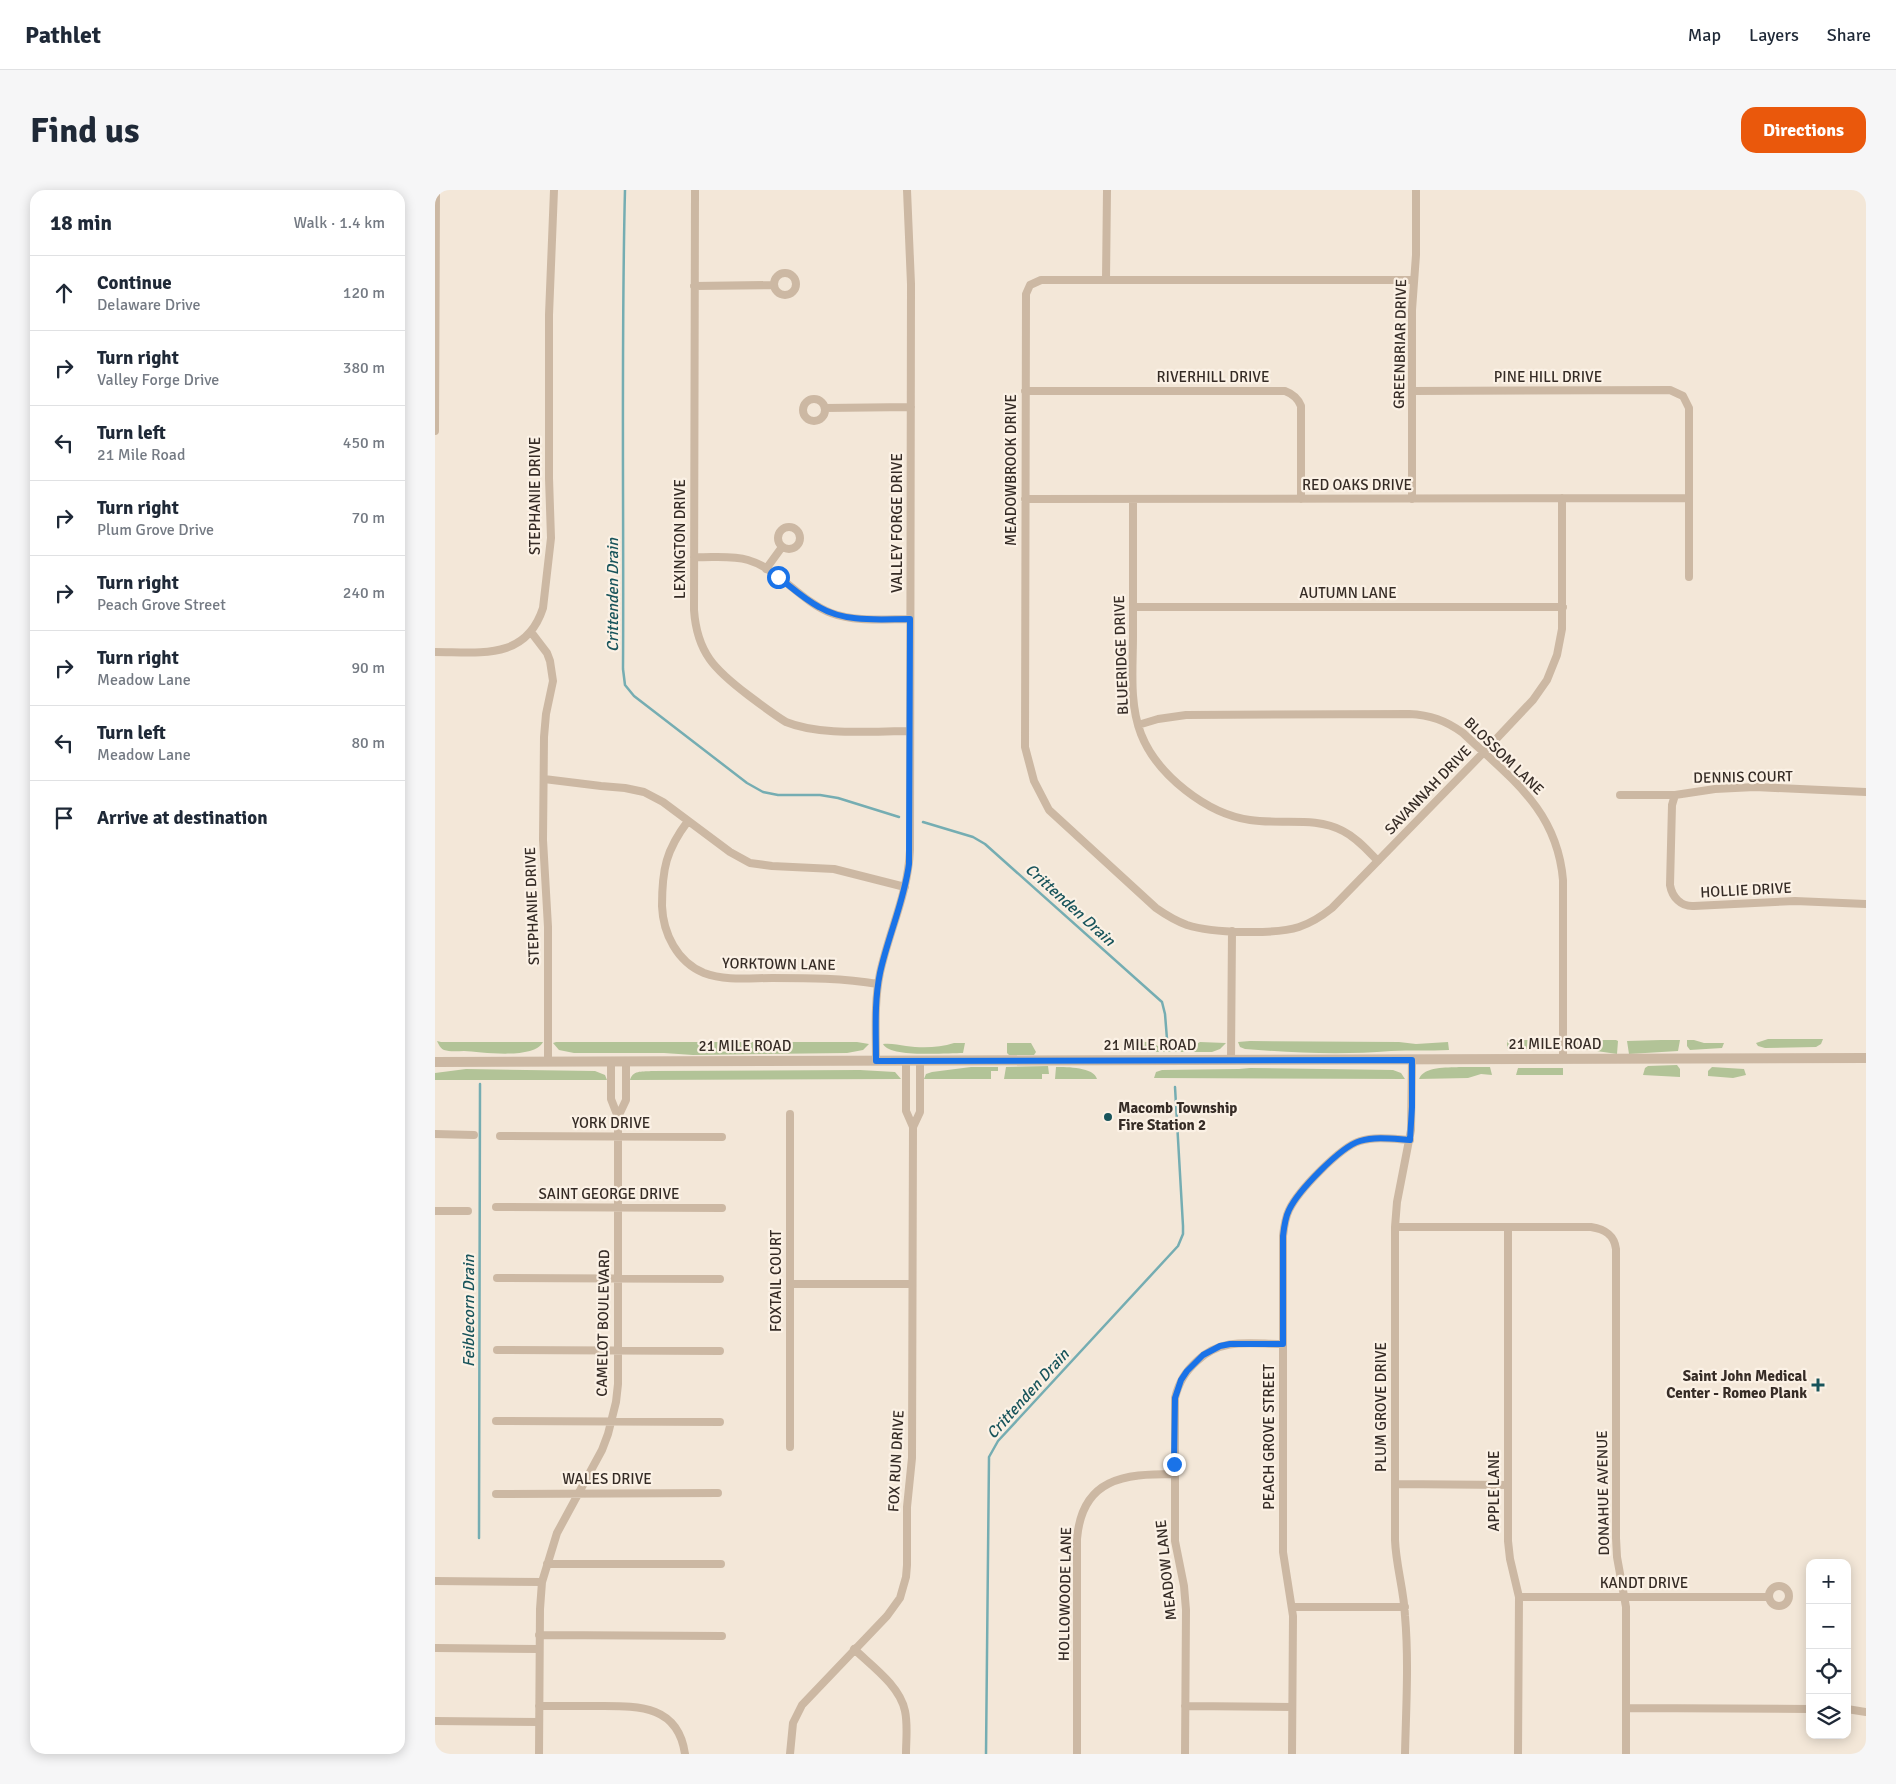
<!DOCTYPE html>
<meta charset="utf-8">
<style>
:root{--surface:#fff;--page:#f6f6f7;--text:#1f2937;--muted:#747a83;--line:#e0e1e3;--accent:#ea580c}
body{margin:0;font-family:Signika,sans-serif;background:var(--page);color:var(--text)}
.controls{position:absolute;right:15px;bottom:15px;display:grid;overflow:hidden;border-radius:10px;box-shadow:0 2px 12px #0003}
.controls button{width:45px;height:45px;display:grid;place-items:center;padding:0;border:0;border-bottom:1px solid var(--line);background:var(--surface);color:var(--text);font:25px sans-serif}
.stop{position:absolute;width:15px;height:15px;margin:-11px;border:4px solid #1a73e8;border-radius:50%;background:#fff}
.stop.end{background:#1a73e8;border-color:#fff;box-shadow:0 1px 5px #0008}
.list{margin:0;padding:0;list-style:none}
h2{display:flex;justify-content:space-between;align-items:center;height:65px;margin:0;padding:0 20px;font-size:21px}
h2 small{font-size:16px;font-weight:400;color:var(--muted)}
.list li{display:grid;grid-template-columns:32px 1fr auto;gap:15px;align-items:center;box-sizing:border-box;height:75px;padding:0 20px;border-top:1px solid var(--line)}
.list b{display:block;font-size:19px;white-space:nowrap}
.list p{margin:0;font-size:16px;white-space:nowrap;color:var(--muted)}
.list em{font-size:16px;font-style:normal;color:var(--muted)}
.icon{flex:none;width:28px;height:28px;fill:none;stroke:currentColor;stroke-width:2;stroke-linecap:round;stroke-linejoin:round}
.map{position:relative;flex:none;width:1431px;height:1564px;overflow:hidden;border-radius:15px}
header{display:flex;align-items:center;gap:30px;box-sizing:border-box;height:70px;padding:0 25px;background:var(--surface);border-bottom:1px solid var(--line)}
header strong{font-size:24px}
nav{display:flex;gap:28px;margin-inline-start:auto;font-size:18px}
.intro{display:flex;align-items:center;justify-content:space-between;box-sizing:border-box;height:120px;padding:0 30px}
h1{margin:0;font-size:35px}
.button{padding:12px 22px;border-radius:15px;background:var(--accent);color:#fff;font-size:18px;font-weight:700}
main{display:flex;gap:30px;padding:0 30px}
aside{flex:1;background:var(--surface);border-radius:15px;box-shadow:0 2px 12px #0003}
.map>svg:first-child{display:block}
.green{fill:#b2c397}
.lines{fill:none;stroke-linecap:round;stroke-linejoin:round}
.stream{stroke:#75adb2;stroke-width:2.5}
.minor{stroke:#ccb8a3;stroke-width:8}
.tertiary{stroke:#ccb8a3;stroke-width:10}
.route{stroke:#1a73e8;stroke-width:6}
.poi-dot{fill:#18545b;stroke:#fbf1e5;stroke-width:2}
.labels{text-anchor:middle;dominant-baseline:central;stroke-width:4.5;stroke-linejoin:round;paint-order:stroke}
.street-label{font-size:15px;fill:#362c26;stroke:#fbf1e5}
.poi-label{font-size:15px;font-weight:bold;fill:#362c26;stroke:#fbf1e5;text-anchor:start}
.water-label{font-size:16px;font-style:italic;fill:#18545b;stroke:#fbf1e5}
</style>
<header>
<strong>Pathlet</strong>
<nav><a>Map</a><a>Layers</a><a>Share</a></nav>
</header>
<div class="intro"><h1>Find us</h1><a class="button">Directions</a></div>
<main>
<aside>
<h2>18 min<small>Walk · 1.4 km</small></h2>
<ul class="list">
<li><svg class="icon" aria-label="ahead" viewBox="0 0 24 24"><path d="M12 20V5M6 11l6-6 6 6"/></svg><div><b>Continue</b><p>Delaware Drive</p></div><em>120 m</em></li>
<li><svg class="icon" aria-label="right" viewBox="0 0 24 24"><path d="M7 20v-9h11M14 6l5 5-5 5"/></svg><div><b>Turn right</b><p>Valley Forge Drive</p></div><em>380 m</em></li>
<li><svg class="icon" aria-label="left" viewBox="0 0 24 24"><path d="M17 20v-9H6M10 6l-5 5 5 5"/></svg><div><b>Turn left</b><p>21 Mile Road</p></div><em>450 m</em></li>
<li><svg class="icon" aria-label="right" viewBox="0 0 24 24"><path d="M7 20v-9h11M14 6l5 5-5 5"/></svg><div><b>Turn right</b><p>Plum Grove Drive</p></div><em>70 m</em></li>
<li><svg class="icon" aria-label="right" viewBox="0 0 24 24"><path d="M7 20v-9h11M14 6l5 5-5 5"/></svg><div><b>Turn right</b><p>Peach Grove Street</p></div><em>240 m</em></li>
<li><svg class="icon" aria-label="right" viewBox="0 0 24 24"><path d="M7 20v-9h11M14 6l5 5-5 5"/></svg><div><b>Turn right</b><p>Meadow Lane</p></div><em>90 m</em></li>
<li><svg class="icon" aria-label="left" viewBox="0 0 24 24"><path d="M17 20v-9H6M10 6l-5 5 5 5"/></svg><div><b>Turn left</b><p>Meadow Lane</p></div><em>80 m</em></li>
<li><svg class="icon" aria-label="arrive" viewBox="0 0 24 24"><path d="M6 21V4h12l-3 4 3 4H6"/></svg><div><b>Arrive at destination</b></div></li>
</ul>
</aside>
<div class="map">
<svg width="1431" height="1564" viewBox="0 0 1431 1564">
<rect width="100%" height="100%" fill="#f3e7d8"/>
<path class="green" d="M1333,849H1388L1386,854L1381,857L1330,858L1323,856L1321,853Z
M1072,850H1100V859H1072Z
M1133,850H1181L1183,851L1182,864L1141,858Z
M1226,850H1245L1243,861L1194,864L1192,851Z
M1252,850H1259L1269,853H1289L1287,858L1255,860L1252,856Z
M2,851L6,852H108C99,870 46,862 29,861C23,861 15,862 9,860C5,858 4,855 2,851Z
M815,851L964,852L981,854L1013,852L1014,860C994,861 975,860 956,861C907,865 859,863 810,859L805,857L803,852Z
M121,852H422L434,854L428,860L412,863L258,865L229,863H139L124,860L118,853Z
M705,852H716L728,859H753L765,852L791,853L785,859L777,862H709L705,857Z
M519,853H530L528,863C512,863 455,868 448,854C456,853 463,855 471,856C486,858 504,858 519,853Z
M572,853H596L601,862L599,865H574L572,863Z
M1242,875L1245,879V887L1208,885L1210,878L1213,876Z
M613,876L614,884H607V889H569L571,877Z
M536,877H563V881H556V889H489L491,884L497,882Z
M621,877C632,877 659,877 662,889H620Z
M1024,877H1055L1057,885L1046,884L1033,888L984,889C989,876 1012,878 1024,877Z
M1277,877L1309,879L1311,885L1298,888L1273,886V881Z
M815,878L958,880L966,883L970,889L719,888L721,882L727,880L804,879Z
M1083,878H1128V885H1081Z
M31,879L160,881L170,885L172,890H0V883Z
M425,880L460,882L466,889L195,890C198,880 206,882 216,881Z"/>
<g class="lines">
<path class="stream" d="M190,0C186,160 189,319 188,479L190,495L199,506L312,593L328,602L343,605H385L403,608L464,627
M488,632L538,647L550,654L727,812L730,824L732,849
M44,1348L45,894
M551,1564L554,1267L563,1251L743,1056L748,1044V1036L740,897"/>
<path class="minor" d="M260,0L259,420C262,463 280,480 313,505C325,514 338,524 351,532C385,546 438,541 475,541
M339 94a11 11 0 1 1 22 0a11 11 0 1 1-22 0Z
M671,90L672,0
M979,90H606L595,95L591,104L590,557L599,591L614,620L721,718C731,725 741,731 752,735C777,743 839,745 864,737C876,733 887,726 897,718L1048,563L1098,510L1112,490L1122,465L1127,439V308
M259,96L339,95
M590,201H850C858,204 863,208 866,216V309
M978,201L1235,200L1248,206L1254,218V387
M368 220a11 11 0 1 1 22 0a11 11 0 1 1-22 0Z
M390,218L476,217
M0,241L1,0
M590,309L1254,308
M698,309C698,355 698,400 698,446C698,478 694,513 706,544C722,585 772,624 815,630C846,635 880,626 908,641C922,648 932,660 943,671
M977,309V120L981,65V0
M343 348a11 11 0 1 1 22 0a11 11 0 1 1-22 0Z
M259,367C276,368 296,365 313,370C344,379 365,411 396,423C420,432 449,429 475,429
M331,379L347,357
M698,417H1128
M96,442L112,463L115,471L118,491L111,524L109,547L108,650L113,737V871
M0,462C44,462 91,471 108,418L116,348L114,288V125L119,0
M703,535L723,529L751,525L974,524C995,525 1010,530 1028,543C1075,588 1122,619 1128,690V869
M109,589L166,596L190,598L209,602L228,612L295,662L315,673L337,676L399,679L470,697
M1185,605H1240L1280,599L1320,597L1431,602
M1240,605L1237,615L1235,695C1237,707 1246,717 1259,716L1360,711L1431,714
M253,631C231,660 227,679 227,716C228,743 242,772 269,783C290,791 315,788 337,788C373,788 408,788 443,794
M796,870L797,741
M441,871C441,842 439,812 445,783C454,741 473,704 475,660L476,94L472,0
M471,871V921L478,937
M176,872V909L183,927
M0,944L39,945
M65,946L287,947
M61,1017L287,1018
M0,1021H33
M960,1037H1156C1169,1039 1179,1044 1181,1059V1348L1182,1367L1191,1417V1564
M1073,1037V1351L1075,1369L1084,1407L1083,1564
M62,1088L285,1089
M355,1094H477
M62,1160L285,1161
M61,1231L285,1232
M355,1257V924
M960,1294L1073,1295
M61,1304L283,1303
M112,1374H286
M0,1391L107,1392
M1334 1406a10 10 0 1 1 20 0a10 10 0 1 1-20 0Z
M1084,1407H1334
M858,1417H970
M104,1445L287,1446
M0,1458L104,1459
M419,1459C437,1476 465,1496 470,1521C473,1535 471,1550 471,1564
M104,1516C124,1516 143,1516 163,1516C202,1516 243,1514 250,1564
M750,1516L857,1517
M1191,1518L1375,1519
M1412,1519L1431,1522
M0,1531L104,1532
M104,1564L105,1419L107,1392L122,1343L167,1260L173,1244L181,1212L183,1194V927L191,910V872
M355,1564L358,1533L367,1515L452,1426L465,1408L471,1387L472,1375V1317L477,1268L478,937L485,922V871
M642,1564V1349C647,1288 689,1284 739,1284
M750,1564L751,1420L749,1396L740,1351V1208C744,1192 750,1182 762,1171C787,1147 816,1154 848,1154
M857,1564L858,1426L848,1362V1046C849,1037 850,1028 854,1020C863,1001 905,957 925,951C941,946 959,949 975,950
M970,1564C971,1518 974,1472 970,1426C969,1400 961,1376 960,1350V1037L962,1012L976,940L977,870"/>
<path class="tertiary" d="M0,872L1431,868"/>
</g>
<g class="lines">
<path class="route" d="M343,387C356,397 369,409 384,417C411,433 445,429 475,429L474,674C469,712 453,746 445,783C439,812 441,842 441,871L977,870V917L975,950C959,949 941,946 925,951C905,957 863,1001 854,1020C850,1028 849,1037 848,1046V1154H795L785,1156L768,1165L752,1181L746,1190L740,1208L739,1274"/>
</g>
<g class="poi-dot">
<circle cx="673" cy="927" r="5"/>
<path d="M1380.5 1187.5h5v5h5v5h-5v5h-5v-5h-5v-5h5z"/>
</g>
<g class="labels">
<g class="street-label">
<text transform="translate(965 154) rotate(-89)">GREENBRIAR DRIVE</text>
<text x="778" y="187">RIVERHILL DRIVE</text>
<text x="1113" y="187">PINE HILL DRIVE</text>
<text transform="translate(576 280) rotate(-90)">MEADOWBROOK DRIVE</text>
<text x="922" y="295">RED OAKS DRIVE</text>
<text transform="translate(100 306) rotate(-90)">STEPHANIE DRIVE</text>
<text transform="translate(462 333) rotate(-90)">VALLEY FORGE DRIVE</text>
<text transform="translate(245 349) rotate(-90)">LEXINGTON DRIVE</text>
<text x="913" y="403">AUTUMN LANE</text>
<text transform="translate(686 465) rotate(-92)">BLUERIDGE DRIVE</text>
<text transform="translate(1069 566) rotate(44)">BLOSSOM LANE</text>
<text transform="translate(1308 587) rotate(-1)">DENNIS COURT</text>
<text transform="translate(993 600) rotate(-46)">SAVANNAH DRIVE</text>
<text transform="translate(1311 700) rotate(-3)">HOLLIE DRIVE</text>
<text transform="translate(97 716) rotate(-92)">STEPHANIE DRIVE</text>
<text transform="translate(344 774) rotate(1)">YORKTOWN LANE</text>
<text x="1120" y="854">21 MILE ROAD</text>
<text x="715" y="855">21 MILE ROAD</text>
<text x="310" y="856">21 MILE ROAD</text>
<text x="176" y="933">YORK DRIVE</text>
<text x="174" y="1004">SAINT GEORGE DRIVE</text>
<text transform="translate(341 1091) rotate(-90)">FOXTAIL COURT</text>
<text transform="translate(168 1133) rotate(-89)">CAMELOT BOULEVARD</text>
<text transform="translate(946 1217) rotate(-90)">PLUM GROVE DRIVE</text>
<text transform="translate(834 1247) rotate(-90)">PEACH GROVE STREET</text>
<text transform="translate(461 1271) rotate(-87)">FOX RUN DRIVE</text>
<text x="172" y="1289">WALES DRIVE</text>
<text transform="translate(1059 1301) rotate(-90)">APPLE LANE</text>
<text transform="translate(1168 1303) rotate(-91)">DONAHUE AVENUE</text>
<text transform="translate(731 1380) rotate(-96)">MEADOW LANE</text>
<text x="1209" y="1393">KANDT DRIVE</text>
<text transform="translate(630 1404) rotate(-89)">HOLLOWOODE LANE</text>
</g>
<g class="poi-label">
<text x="683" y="918">Macomb Township<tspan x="683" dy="17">Fire Station 2</tspan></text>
<text x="1372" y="1186" text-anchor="end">Saint John Medical<tspan x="1372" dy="17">Center - Romeo Plank</tspan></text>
</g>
<g class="water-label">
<text transform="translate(178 405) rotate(-90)">Crittenden Drain</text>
<text transform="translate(635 715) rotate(42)">Crittenden Drain</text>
<text transform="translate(34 1121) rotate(-90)">Feiblecorn Drain</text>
<text transform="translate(593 1204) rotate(-48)">Crittenden Drain</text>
</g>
</g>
</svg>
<div class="controls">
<button>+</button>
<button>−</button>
<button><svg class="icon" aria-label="locate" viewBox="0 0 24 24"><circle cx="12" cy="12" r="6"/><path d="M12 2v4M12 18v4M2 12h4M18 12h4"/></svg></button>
<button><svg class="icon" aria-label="layers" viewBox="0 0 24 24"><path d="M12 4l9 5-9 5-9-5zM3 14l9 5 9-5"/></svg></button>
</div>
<div class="stop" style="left:343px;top:387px"></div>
<div class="stop end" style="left:739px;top:1274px"></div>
</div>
</main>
